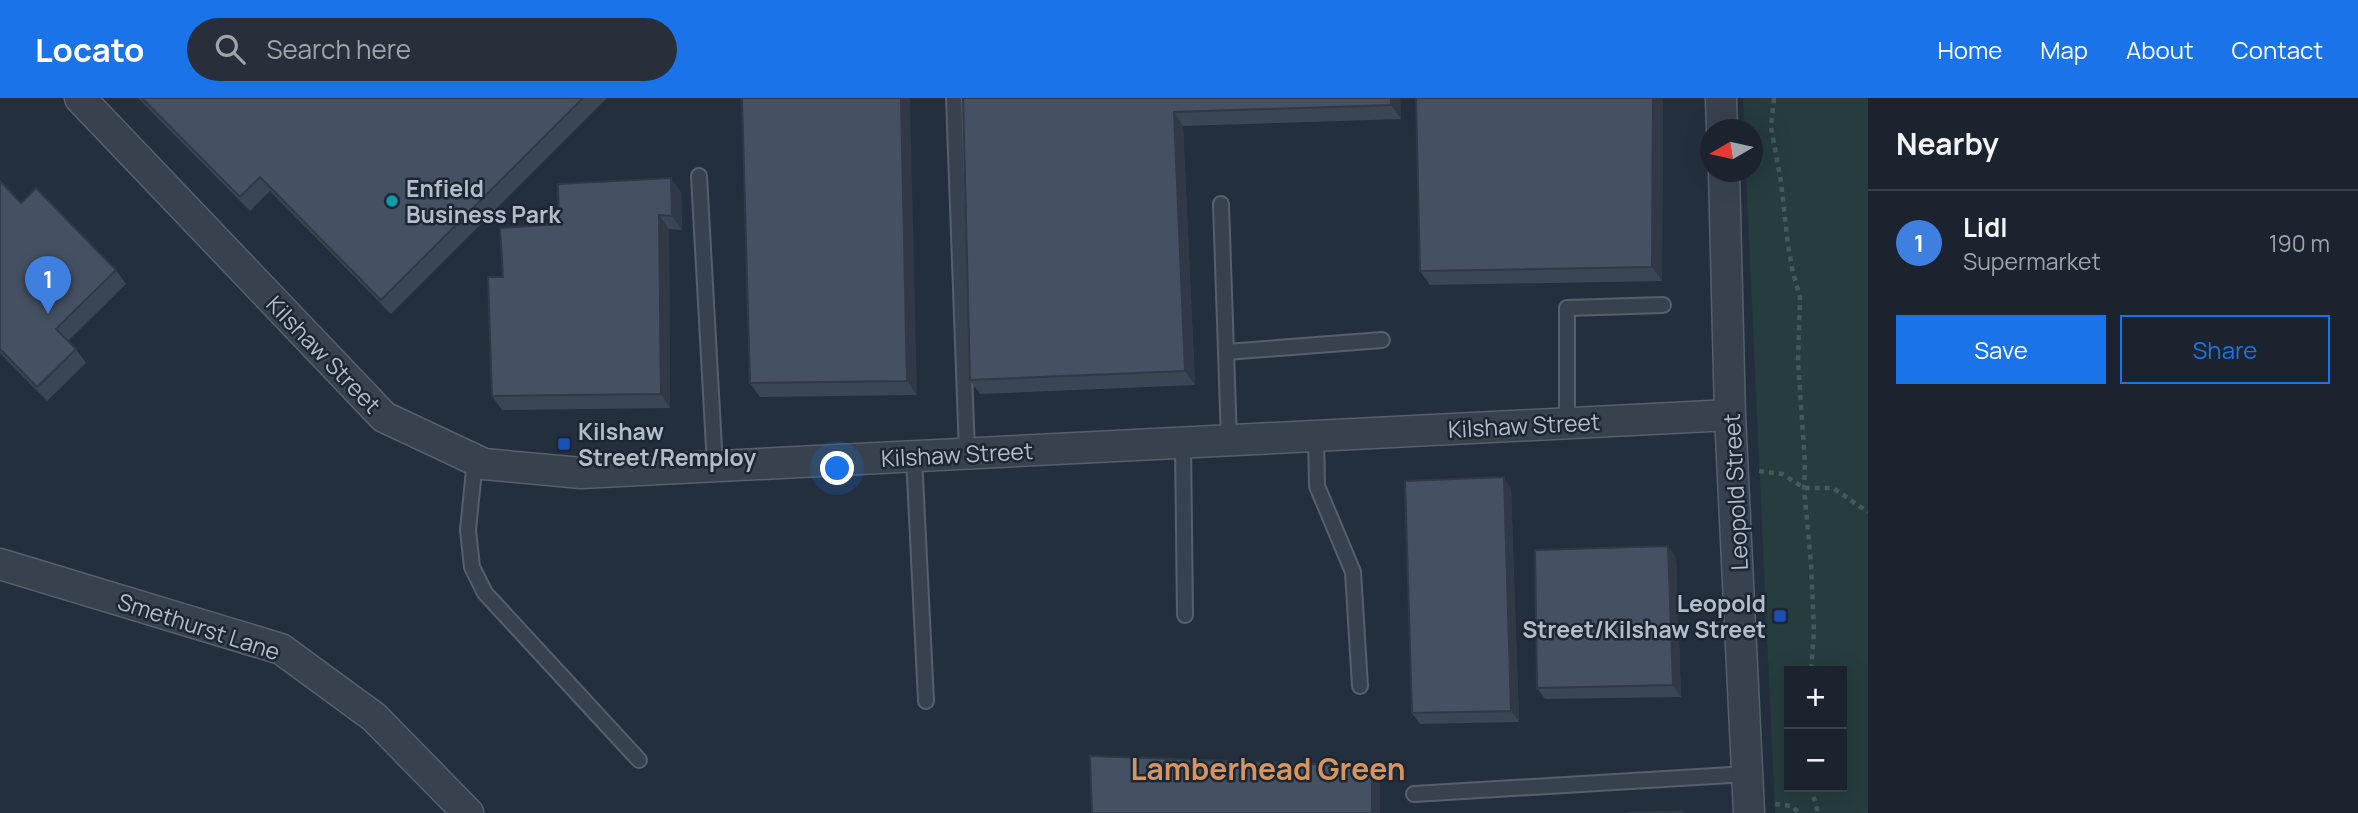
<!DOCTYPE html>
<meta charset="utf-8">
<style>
:root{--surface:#1b232e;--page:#282f3a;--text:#f1f3f6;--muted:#a0a4aa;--line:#39404a;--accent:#1a73e8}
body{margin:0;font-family:Manrope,sans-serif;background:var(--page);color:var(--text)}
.controls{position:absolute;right:21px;bottom:21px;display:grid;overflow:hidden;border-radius:0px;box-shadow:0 7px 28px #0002}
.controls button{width:63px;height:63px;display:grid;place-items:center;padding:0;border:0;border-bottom:2px solid var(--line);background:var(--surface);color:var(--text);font:35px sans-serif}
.compass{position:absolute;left:1700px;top:21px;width:63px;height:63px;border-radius:50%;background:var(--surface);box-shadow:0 7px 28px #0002;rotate:261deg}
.you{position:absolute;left:838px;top:371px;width:24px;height:24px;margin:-18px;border:5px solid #fff;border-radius:50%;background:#1a73e8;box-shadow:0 0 0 10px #1a73e833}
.badge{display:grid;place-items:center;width:46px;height:46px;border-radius:50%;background:var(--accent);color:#fff;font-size:23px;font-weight:700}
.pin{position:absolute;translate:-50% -58px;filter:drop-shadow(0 2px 4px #0008)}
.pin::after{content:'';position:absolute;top:37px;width:24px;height:21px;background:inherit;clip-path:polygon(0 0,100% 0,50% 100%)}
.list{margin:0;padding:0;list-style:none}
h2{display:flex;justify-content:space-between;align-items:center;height:91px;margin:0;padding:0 28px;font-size:30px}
h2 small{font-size:23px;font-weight:400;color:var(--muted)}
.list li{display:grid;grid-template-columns:46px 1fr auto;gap:21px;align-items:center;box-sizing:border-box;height:105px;padding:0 28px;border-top:2px solid var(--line)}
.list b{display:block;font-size:26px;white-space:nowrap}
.list p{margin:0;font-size:23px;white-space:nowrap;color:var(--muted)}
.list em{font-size:23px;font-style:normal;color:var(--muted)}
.actions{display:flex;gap:14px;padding:21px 28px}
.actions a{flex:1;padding:16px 0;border:2px solid var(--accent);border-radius:0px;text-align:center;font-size:24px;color:var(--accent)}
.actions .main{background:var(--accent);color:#fff}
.icon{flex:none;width:38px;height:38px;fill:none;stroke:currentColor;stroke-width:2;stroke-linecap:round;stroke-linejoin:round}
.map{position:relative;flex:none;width:1868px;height:715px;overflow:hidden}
header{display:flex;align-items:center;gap:42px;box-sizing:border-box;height:98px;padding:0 35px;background:var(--accent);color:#fff}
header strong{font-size:33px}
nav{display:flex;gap:38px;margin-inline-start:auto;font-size:24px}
.search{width:490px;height:63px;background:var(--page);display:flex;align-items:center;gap:18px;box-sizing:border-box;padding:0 24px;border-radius:38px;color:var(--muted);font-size:26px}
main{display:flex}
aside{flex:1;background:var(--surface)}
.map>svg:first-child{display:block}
.green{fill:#263c3f;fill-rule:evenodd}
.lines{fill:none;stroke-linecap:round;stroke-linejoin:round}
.lane-casing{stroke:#565f6c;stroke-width:18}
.street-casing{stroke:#565f6c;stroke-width:33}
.path{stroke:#44595c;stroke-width:4.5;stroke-dasharray:5 5;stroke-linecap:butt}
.lane{stroke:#38414e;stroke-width:14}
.street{stroke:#38414e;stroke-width:30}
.wall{fill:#3b4654}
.shaded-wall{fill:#303945}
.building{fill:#455162;stroke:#303945;stroke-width:2}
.culture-dot{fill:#0f9aa8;stroke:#1d2633;stroke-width:2.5}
.transit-dot{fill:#1a4fb4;stroke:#1d2633;stroke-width:2.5}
.labels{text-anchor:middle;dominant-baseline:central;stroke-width:5;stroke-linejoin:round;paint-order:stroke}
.poi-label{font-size:23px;font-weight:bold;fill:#b4bcc9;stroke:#1d2633;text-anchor:start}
.street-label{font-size:23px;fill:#b4bcc9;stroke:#1d2633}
.district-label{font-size:30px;font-weight:bold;fill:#d59563;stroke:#1d2633}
</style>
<header>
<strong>Locato</strong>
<div class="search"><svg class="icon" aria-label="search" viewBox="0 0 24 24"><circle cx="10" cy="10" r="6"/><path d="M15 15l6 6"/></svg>Search here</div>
<nav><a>Home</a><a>Map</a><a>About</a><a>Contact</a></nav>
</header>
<main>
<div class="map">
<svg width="1868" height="715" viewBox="0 0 1868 715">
<rect width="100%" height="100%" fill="#242f3e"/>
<path class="green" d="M1743,0H1868V715H1775L1746,74H1752V32L1744,31ZM1789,573H1842V689H1789Z"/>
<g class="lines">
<defs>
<path id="lane" d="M954,0L967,355
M699,78L715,368
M1221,106L1226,254
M1567,325V210L1663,207
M1316,338L1317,388L1353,474L1360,588
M1229,342L1226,254L1382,242
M1183,345L1185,517
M914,358L926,603
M475,362L468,432L472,469L485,495L639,662
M1414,696L1747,676"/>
<path id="street" d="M80,0L384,319L484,366L581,375L1730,317
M1721,0L1722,32
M1724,74L1730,317L1749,715
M0,466L281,551L374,619L468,715"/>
</defs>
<use href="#lane" class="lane-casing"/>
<use href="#street" class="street-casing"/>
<path class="path" d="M1774,0L1771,29L1781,84L1788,147L1793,175L1800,199L1798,263L1805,366L1804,390L1811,465L1814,533L1811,573
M1759,373L1782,376L1804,390H1833L1868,414
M1811,689L1818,715
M1775,706L1792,708L1799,715"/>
<use href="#lane" class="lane"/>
<use href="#street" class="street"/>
</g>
<path class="wall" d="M138,0H607L391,216L270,93L250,113Z
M742,0L917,297L760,299L750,285Z
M963,0H1400L1401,21L1183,28L1195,287L980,296L970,282Z
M1663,0L1662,183L1430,187L1420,173Z
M0,83L21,105L116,172L126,186L68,243L76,251L86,265L47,303L0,255Z
M681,94L682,132L669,131L670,310L502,312L492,298L503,179L559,126Z
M1511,391L1519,624L1420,626L1412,615Z
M1668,448L1676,460L1681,599L1545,601L1537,590Z"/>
<path class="shaded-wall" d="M901,0H910L917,297L907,283Z
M1391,0H1400L1401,21L1391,7Z
M1653,0H1663L1662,183L1652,169Z
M1174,14L1183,28L1195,287L1185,273Z
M671,80L681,94L682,132L672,118Z
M659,117L669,131L670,310L661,296Z
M1504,379L1511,391L1519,624L1511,613Z
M1668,448L1676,460L1681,599L1673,587Z
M1372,668L1380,680V715H1372Z"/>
<path class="building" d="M142,0H583L381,202L260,79L240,99Z
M742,0H901L907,283L750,285Z
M963,0H1391V7L1174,14L1185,273L970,282Z
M1416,0H1653L1652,169L1420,173Z
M671,80L672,118L659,117L661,296L492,298L488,179H503L500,130L559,126L558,86Z
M0,83L21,105L36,90L116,172L56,231L76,251L37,289L0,251Z
M1504,379L1511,613L1412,615L1405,383Z
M1668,448L1673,587L1537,590L1535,452Z
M1090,658L1372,668V715H1092Z
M1682,713L1683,715H1627Z"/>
<circle class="culture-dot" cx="392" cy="103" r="7"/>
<g class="transit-dot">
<rect x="557" y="339" width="14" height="14" rx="3.5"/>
<rect x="1773" y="511" width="14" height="14" rx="3.5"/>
</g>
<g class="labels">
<g class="poi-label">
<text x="406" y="90">Enfield<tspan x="406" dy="26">Business Park</tspan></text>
<text x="578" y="333">Kilshaw<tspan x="578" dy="26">Street/Remploy</tspan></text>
<text x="1766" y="505" text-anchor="end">Leopold<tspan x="1766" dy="26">Street/Kilshaw Street</tspan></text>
</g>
<g class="street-label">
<text transform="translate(324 256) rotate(46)">Kilshaw Street</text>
<text transform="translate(1524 327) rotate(-3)">Kilshaw Street</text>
<text transform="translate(957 356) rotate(-3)">Kilshaw Street</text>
<text transform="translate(1735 394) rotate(-93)">Leopold Street</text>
<text transform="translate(199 528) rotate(18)">Smethurst Lane</text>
</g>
<g class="district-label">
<text x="1268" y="670">Lamberhead Green</text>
</g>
</g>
</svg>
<div class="controls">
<button>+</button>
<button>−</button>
</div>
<svg class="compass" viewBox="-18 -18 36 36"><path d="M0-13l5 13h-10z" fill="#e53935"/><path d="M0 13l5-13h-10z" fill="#a0a4aa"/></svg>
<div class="you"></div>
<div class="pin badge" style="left:48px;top:216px;background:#3f7fe0">1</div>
</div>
<aside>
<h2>Nearby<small></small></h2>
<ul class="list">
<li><span class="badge" style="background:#3f7fe0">1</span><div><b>Lidl</b><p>Supermarket</p></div><em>190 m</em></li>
</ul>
<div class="actions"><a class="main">Save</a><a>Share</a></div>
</aside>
</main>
